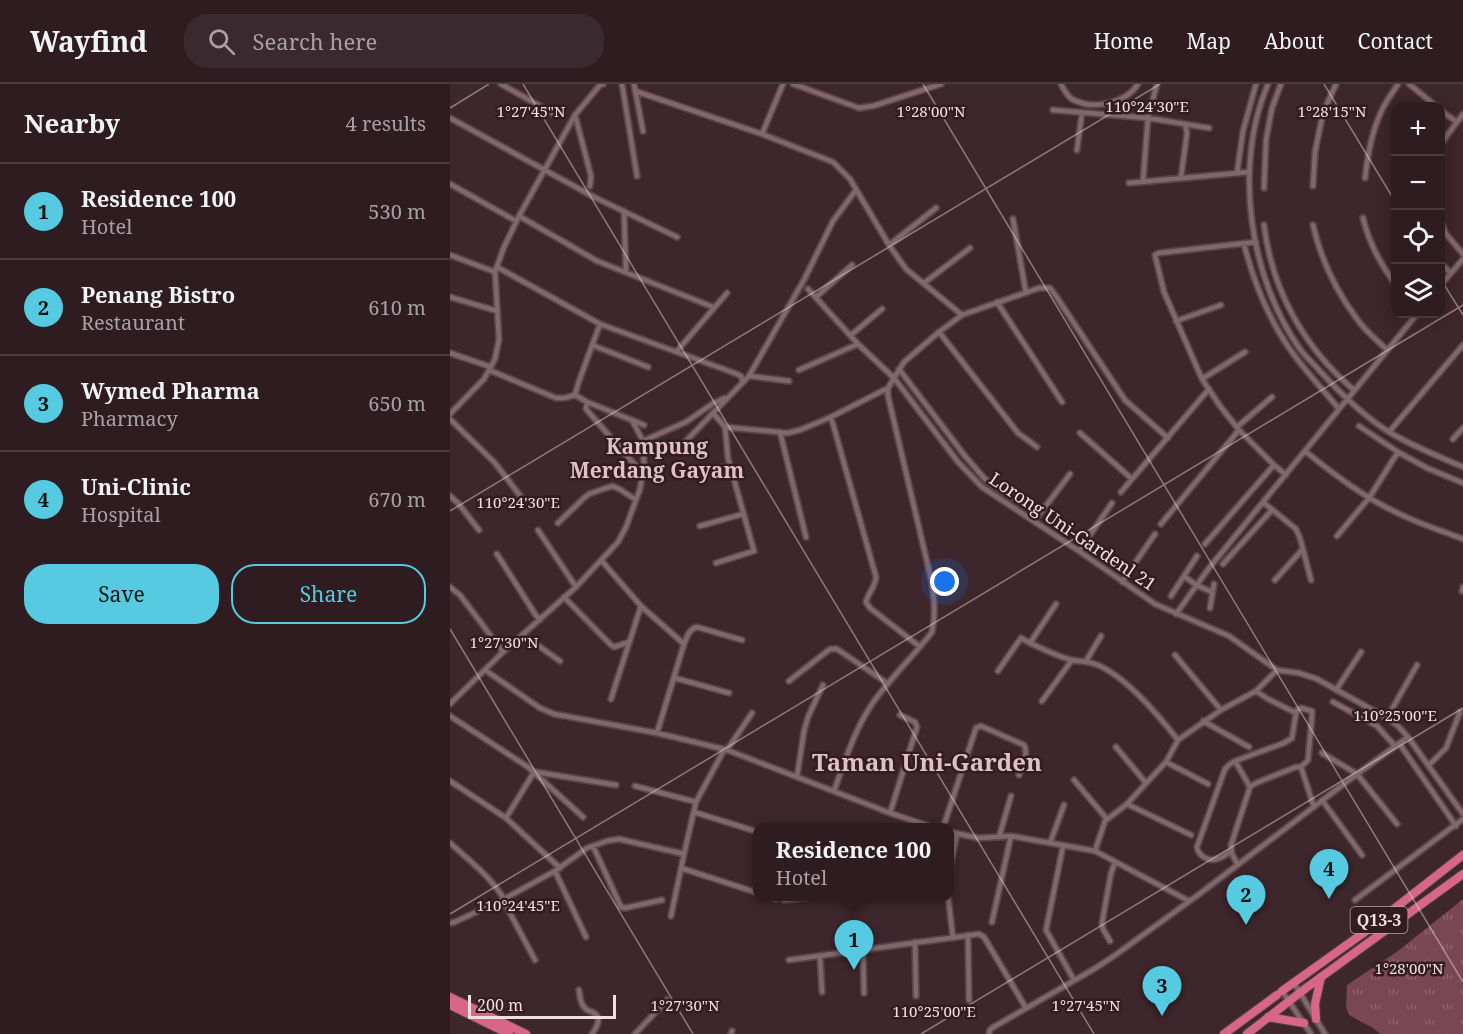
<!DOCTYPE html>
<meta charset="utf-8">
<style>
:root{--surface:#2e1c21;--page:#3a292e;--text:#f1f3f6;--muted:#a7a1a5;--line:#493a3f;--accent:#55cae0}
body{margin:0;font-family:"Noto Serif",serif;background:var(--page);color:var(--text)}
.controls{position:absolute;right:18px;top:18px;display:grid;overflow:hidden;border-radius:12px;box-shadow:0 3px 15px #0003}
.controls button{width:54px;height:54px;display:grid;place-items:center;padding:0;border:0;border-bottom:2px solid var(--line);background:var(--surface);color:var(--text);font:30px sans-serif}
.scale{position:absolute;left:18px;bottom:15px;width:148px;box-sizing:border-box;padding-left:6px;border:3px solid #efdfe3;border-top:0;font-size:16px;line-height:21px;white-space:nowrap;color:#efdfe3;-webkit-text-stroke:4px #321c22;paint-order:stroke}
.you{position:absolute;left:495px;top:498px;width:21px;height:21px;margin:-15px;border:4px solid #fff;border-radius:50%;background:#1a73e8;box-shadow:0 0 0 9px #1a73e833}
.badge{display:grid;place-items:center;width:39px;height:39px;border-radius:50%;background:var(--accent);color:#111;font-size:20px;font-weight:700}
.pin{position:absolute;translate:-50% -50px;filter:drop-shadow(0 2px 3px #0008)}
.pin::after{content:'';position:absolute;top:32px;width:21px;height:18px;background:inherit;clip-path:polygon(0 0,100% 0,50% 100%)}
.popup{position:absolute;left:303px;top:739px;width:201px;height:78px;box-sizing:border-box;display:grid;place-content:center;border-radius:12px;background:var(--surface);filter:drop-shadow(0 2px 4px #0005);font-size:20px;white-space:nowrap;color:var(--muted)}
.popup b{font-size:22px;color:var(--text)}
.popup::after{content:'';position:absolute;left:50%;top:100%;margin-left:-12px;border:12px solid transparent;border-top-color:var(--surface)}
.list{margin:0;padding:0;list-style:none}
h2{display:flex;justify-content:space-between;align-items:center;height:78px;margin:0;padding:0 24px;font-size:26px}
h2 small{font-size:20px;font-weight:400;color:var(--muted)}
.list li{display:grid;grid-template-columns:39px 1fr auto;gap:18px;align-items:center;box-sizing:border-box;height:96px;padding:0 24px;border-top:2px solid var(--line)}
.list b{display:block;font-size:22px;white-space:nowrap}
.list p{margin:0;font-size:20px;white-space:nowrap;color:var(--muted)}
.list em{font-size:20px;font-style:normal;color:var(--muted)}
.actions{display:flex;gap:12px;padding:18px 24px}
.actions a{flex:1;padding:14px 0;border:2px solid var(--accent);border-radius:24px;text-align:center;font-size:21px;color:var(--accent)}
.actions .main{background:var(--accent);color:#111}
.icon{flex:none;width:33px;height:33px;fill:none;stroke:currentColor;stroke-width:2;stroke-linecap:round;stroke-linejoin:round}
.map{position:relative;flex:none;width:1013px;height:950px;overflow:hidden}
header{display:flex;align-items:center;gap:36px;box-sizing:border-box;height:84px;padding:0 30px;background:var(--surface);border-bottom:2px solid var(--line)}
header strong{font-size:28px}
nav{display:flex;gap:33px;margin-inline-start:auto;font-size:21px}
.search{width:420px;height:54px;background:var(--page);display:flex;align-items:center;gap:15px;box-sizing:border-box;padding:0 21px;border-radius:24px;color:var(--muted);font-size:22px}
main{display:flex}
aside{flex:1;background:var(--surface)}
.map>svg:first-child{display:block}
.grass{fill:url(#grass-tufts)}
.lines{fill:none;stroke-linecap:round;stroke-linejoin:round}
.minor-casing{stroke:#58444a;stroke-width:8}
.trunk-casing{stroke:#58444a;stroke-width:10}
.minor{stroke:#81666d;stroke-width:4.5}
.trunk{stroke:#d8668a;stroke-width:8}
.ticks{fill:none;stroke:#efdfe3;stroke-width:1.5;stroke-opacity:0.45}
.labels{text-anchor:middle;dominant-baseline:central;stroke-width:5;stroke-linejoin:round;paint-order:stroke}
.shield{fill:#321c22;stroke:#b6a4a9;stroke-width:1.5}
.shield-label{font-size:16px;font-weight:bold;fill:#efdfe3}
.street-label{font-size:18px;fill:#efdfe3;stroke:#321c22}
.quarter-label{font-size:21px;font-weight:bold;fill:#dfc0c7;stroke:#321c22}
.district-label{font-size:24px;font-weight:bold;fill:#dfc0c7;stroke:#321c22}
.ticks-label{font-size:15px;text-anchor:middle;fill:#efdfe3;stroke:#321c22;stroke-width:5;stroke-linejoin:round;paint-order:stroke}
</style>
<header>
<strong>Wayfind</strong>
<div class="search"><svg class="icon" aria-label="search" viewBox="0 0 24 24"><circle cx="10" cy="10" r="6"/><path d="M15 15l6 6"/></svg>Search here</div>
<nav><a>Home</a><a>Map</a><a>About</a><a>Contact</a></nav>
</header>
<main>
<aside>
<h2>Nearby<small>4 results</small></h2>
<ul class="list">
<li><span class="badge">1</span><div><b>Residence 100</b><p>Hotel</p></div><em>530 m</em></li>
<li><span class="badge">2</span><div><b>Penang Bistro</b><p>Restaurant</p></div><em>610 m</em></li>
<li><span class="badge">3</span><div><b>Wymed Pharma</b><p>Pharmacy</p></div><em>650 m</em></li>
<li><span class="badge">4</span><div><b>Uni-Clinic</b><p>Hospital</p></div><em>670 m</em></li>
</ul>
<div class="actions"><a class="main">Save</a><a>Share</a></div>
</aside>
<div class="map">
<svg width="1013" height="950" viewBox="0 0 1013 950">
<defs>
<pattern id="grass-tufts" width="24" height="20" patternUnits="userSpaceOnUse" patternTransform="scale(1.5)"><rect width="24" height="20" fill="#784654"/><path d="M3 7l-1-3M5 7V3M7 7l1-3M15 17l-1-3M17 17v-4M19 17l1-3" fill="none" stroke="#8c606c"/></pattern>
</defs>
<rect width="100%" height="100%" fill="#3d262c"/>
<path class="grass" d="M1013,815V950H930L923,944L899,931L896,923L897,901L948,867Z"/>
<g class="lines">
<defs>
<path id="minor" d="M51,0L104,30
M172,0L187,92
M184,0L193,47
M343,0L409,24L423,22L491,0
M611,0C614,6 617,12 622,15C643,27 676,19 688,0
M818,0C783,81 799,193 850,265C855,272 862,278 868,285C889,308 912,331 939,348C962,362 988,372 1013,383
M959,0L986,22
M185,7L312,50L383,78L400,95L439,161L456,185L512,231
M603,26L698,34L759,44
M990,26L1007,38
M125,31L141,92L140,102
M0,34L144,113L227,153
M312,50L333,0
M990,64L993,57L1013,30
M627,66L632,29
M787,89L793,47L806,0
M731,93L737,49L735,40
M915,94C918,69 922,46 933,24C937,16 943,8 948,0
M693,97L698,34L707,0
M679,99L799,88
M0,100L66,137
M863,102L865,68L873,29L886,0
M814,104L816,56L822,24L831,0
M174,127L176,188
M69,132L147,177L263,223
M913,134C919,159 930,180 946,201
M563,135L576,209
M990,135L996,150L1013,170
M814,141C822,206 854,264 904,306
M863,141C871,176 886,207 907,235C915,247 927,256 937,266
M806,158L709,169L705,171L714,208L752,295L770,322L789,346L824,381L836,391
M794,160C804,200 821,241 847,275C860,292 875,308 889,325
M439,161L486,124
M0,171L45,188
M990,179L1001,189
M47,183L150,240L287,290L291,292L293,298
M474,199L520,164
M990,202L1013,175
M358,205L408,260L444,294L508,378L532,403L629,467L705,520L779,552L827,586L849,589L867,595L937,634L948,642L958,653L1013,730
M0,213L47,227
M366,213L402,181
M547,218L612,318
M726,237L771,221
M489,248L568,349L587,363
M401,251L432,225
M142,261L198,283
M227,267L277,209
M0,269L41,283
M449,285L515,372L535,395L543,401L589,430
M39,286L106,314H114L125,311
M349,286L408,260
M299,292L339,297
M752,295L795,268
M125,311L137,318L194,341
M125,311L129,297L150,240
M137,318L136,325L185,381
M263,329L275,343L278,374L304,467L266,479
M0,330L34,295L45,275L49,255L45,188L54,163L69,132L125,31L150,1L153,0
M381,333L426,493C426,502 418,509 416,518L420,524L469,562
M0,335L45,379L78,422
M909,342L948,368L977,384L1013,399
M275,343L337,349L350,346L381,333L438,304L454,278L489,248L512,231L589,204H600L606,212L675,316L718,354
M787,343L822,313
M330,348L356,453
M939,348L1013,261
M630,349L682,395
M1003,355L1013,344
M193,357L236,338L262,320L275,314
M235,358L299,292L355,194L383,137L406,106
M855,367C886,392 916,415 952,431C972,441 993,447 1013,455
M242,392L280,381
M671,408L759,305
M0,412L8,419L29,446
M813,418L846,445L850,454L861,496
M589,431L620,390
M108,439L134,414L139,410L156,404L163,402L171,406L186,416
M711,440L789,346
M250,442L293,430
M88,446L126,503
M887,452L919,414L948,368
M755,460L824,381
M629,467L662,419
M47,470L85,530L90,536
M151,476L191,522L234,560
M773,480L822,426
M734,492L746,501L762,508
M825,496L852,466
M672,498L705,450
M0,503L10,511L53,568
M1012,507L1013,503
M721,512L747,472
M114,513L160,560L164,563L179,558
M760,524L764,500
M726,530L759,484L967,230
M73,551L110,577
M580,559L606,520
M725,571L771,626
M636,577L651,552
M35,586L90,624L104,630L207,649L277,666L440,729L485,744
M548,587L571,554C583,561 609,573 622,576C632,578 640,577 650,582C679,596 708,631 728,656
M225,594L279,609
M339,597L380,565H387L437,599
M886,606L911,568
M806,607L818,615L846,629
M161,615L191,522
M592,617L622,576
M883,618L927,642L945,662
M0,620L53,568L126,503L168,458L176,443L190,405L194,381L193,357L182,336
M0,632L78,683L133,733
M937,634L967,581
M753,637L799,663
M207,649L234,560C237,553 239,545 247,543L292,556
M949,659L1006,742
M666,663L696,699
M277,666L302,629
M872,669L907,690L947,740
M785,677L800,703
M716,678L758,700
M979,681L996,664L1010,628
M86,688L166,701
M347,693L354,647L358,633L373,601
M624,696L657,735
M0,697L56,734L110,784
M185,702L246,718
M384,707C395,677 404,647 422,620C440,594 463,573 482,548C486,531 484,516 482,499L438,312V304
M872,716L912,771
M677,720L741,751
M244,728L308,748
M440,729L467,643L465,638L450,631
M56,734L84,688
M493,744L526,644L531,642L574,661C579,670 572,681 569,691
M500,748L528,754L561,752L645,767L739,817
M549,753L561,712
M0,759C19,776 41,793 54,815
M600,759L614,721
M143,762L171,823L175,824L212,816
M613,762L596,846L624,896
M645,767L655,737L677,720L701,694L716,678L728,656L771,626L806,607L827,586
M781,767C777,770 772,774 767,775C758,778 748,771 747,763L775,685L779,681L785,677L834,659L842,654L846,629L847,626L851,624L862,627V632L858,676L851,683
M788,781L782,770L781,761L800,703L806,699L846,683H851L864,723
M231,784L308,809
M500,784L507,750
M105,787L136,853
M318,812L326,815
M498,812L503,854
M53,816L85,876
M334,816L372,812
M905,816L1013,735
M221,832L234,770L246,718L274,666
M542,838L561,752
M0,839L5,838L54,815L105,787L137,764L157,757L169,755L234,770
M518,851L519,916
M660,857L653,845L652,839L661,789L665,779
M465,858L466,912
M413,865L414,909
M370,872L372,908
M339,876L529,850L534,853L576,924
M844,899L875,950
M129,906C130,912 130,920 135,924C137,927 141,927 144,929C152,934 147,943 142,950
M832,907L861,950
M185,950L217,916
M281,950L282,947
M539,950L540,946L542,944L644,885L664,872L748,811L907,690L958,653"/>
<path id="trunk" d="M832,907L912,850L1013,771
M0,913L76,950
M0,921L59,950
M818,933L854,939
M866,935L865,920L871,893
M774,950L827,911
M797,950L856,904L1013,790"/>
</defs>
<use href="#minor" class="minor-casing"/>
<use href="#trunk" class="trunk-casing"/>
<use href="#minor" class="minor"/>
<use href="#trunk" class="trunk"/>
</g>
<path class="ticks" d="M73,0L644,950M473,0L1013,898M874,0L946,119M0,24L39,0M990,194L1013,231M0,427L710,0M0,545L243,950M0,830L1013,221M471,950L1013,624"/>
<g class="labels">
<rect class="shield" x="900.5" y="823" width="57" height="26" rx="4.5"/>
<g class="shield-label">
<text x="929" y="836">Q13-3</text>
</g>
<g class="street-label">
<text transform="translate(623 447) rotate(34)">Lorong Uni-Gardenl 21</text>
</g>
<g class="quarter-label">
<text x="207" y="362">Kampung<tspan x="207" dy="24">Merdang Gayam</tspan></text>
</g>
<g class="district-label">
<text x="477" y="677">Taman Uni-Garden</text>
</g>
</g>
<g class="ticks-label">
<text x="697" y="28">110°24'30"E</text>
<text x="882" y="33">1°28'15"N</text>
<text x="81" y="33">1°27'45"N</text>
<text x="481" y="33">1°28'00"N</text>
<text x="68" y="424">110°24'30"E</text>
<text x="54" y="564">1°27'30"N</text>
<text x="945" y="637">110°25'00"E</text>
<text x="68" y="827">110°24'45"E</text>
<text x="959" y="890">1°28'00"N</text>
<text x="235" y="927">1°27'30"N</text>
<text x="636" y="927">1°27'45"N</text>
<text x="484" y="933">110°25'00"E</text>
</g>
</svg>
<div class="controls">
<button>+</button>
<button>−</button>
<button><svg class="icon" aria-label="locate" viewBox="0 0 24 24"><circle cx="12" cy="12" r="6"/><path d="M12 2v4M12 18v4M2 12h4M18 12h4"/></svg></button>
<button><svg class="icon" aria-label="layers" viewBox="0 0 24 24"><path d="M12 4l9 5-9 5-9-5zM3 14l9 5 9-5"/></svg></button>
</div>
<div class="scale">200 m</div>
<div class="you"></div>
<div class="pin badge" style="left:404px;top:886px">1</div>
<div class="popup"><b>Residence 100</b>Hotel</div>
<div class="pin badge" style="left:796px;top:841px">2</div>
<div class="pin badge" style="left:712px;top:932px">3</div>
<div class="pin badge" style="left:879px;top:815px">4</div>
</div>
</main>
